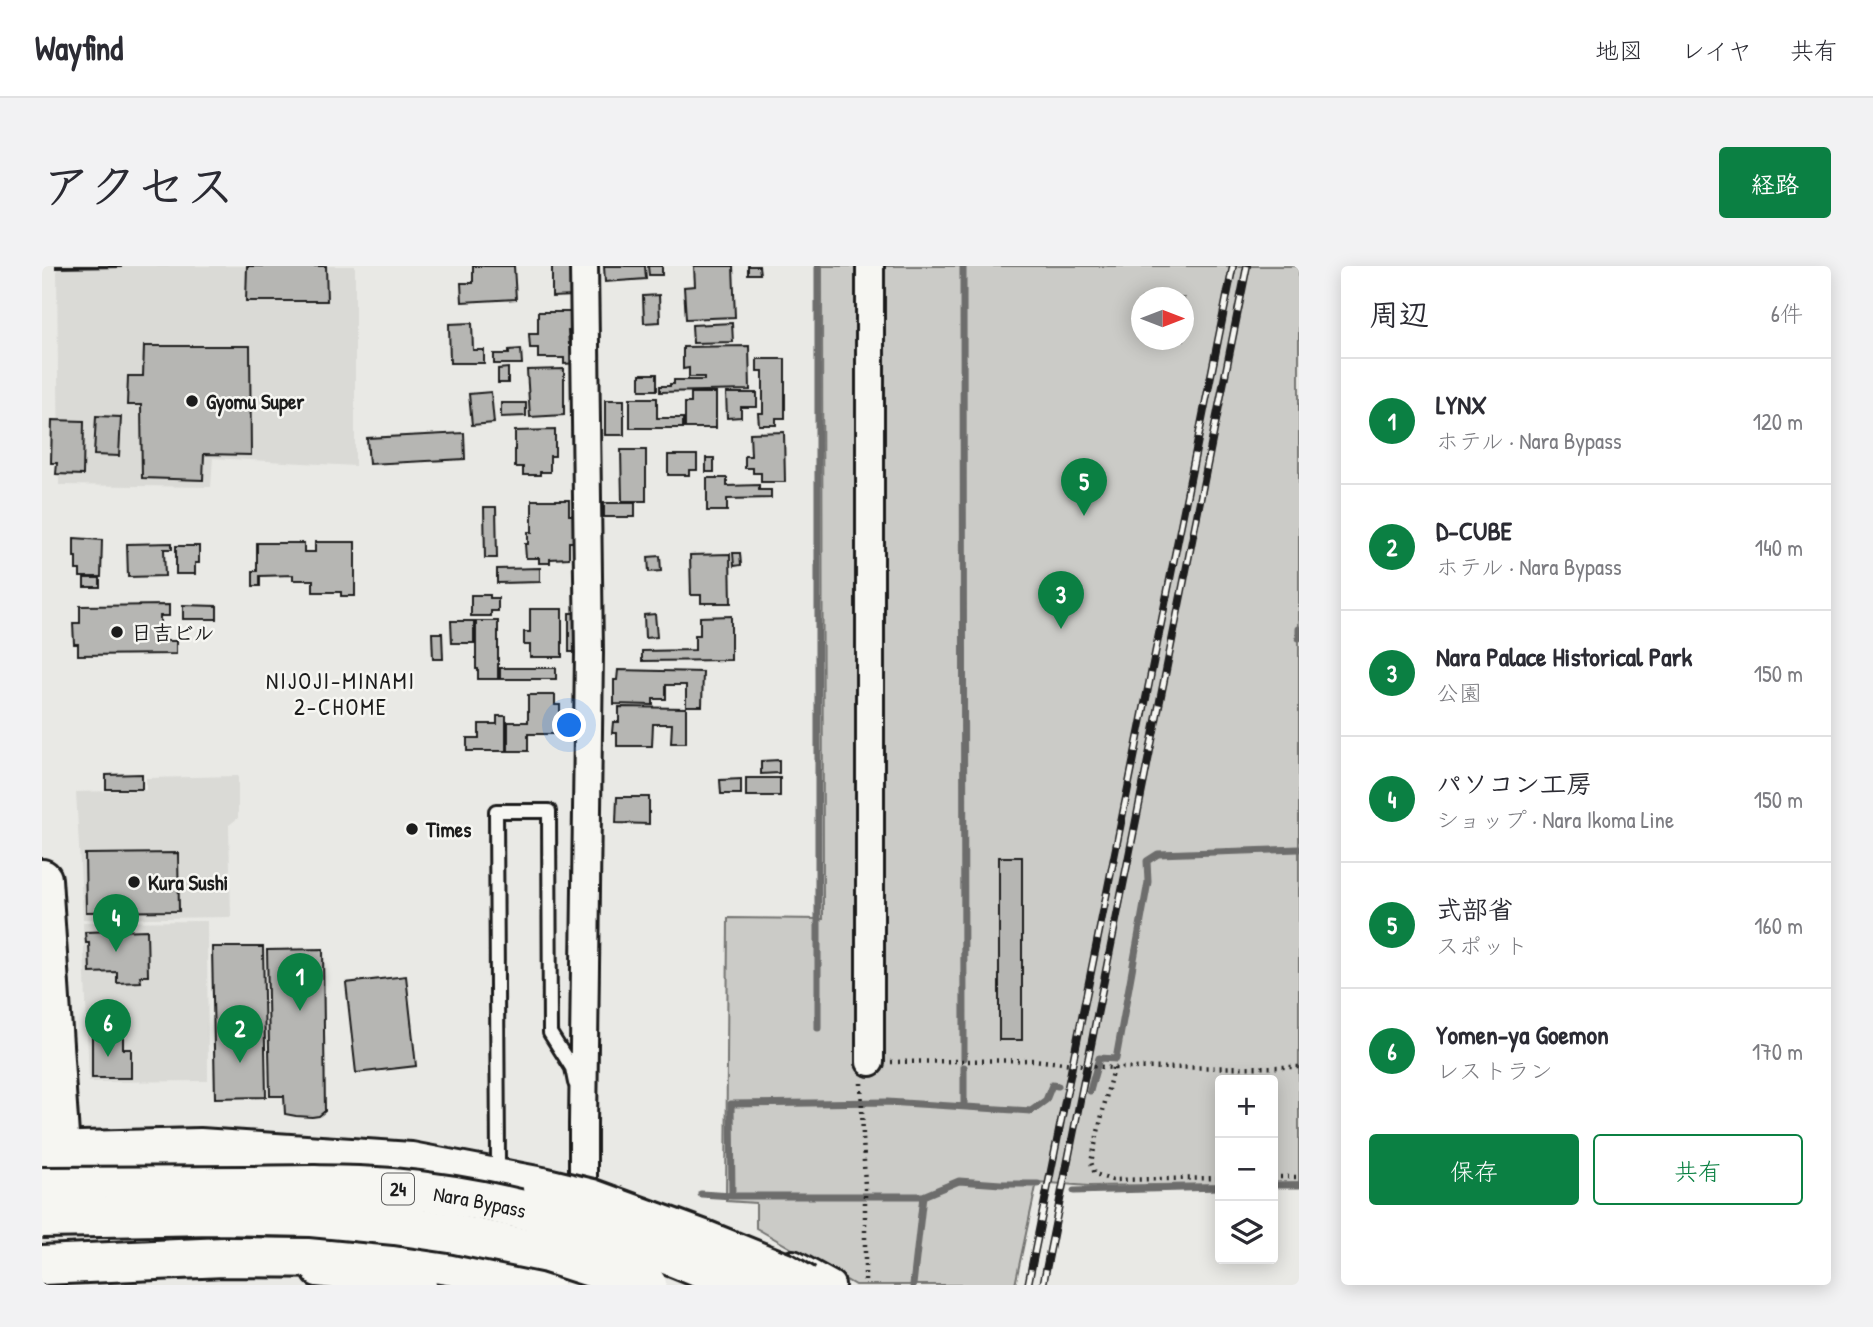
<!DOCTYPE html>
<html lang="ja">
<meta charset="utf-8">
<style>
:root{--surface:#fff;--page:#f2f2f3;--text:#2b2b33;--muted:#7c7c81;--line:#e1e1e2;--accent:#0b8043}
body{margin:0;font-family:"Patrick Hand","Klee One",sans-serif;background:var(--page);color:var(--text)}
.controls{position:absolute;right:21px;bottom:21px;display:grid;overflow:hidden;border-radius:7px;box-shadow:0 4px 18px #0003}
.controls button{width:63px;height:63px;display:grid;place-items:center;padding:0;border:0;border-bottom:2px solid var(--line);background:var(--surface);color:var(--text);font:35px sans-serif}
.compass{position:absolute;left:1089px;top:21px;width:63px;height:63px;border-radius:50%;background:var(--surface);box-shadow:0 4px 18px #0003;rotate:90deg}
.you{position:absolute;left:528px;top:460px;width:24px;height:24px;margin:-18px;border:5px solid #fff;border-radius:50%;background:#1a73e8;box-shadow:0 0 0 10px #1a73e833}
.badge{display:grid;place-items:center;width:46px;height:46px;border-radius:50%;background:var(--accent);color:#fff;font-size:23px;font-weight:700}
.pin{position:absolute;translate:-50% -58px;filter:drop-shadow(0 2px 4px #0008)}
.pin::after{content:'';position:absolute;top:37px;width:24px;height:21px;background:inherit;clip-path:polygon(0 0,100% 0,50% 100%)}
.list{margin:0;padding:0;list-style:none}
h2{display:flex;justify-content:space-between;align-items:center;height:91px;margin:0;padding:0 28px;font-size:30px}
h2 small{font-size:23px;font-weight:400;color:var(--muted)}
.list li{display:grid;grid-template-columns:46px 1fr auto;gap:21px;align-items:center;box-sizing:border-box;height:126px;padding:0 28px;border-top:2px solid var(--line)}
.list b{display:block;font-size:26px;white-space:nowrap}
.list p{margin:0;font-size:23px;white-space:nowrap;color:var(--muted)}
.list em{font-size:23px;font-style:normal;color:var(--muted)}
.actions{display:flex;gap:14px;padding:21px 28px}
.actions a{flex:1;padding:16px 0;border:2px solid var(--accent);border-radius:7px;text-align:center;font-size:24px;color:var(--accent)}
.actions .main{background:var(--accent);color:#fff}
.icon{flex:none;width:38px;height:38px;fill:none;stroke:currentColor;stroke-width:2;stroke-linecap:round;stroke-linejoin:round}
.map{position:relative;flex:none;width:1257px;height:1019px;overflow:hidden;border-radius:7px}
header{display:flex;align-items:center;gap:42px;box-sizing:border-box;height:98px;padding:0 35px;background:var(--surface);border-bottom:2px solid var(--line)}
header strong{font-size:33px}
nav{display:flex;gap:38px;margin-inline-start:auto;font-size:24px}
.intro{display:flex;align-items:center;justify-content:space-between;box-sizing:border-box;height:168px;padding:0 42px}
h1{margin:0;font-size:49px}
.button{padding:18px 32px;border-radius:7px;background:var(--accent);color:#fff;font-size:24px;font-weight:700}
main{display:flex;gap:42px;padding:0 42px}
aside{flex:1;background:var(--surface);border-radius:7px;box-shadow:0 4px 18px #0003}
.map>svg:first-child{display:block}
.built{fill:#dadad6}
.green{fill:#cbcbc7;stroke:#747472;stroke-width:2;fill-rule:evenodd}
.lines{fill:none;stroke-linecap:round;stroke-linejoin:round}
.stream{stroke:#6d6d6c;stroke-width:7}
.building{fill:#b6b6b3;stroke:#1c1c1c;stroke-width:2}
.lane-casing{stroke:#1c1c1c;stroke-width:18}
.street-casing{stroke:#1c1c1c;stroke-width:32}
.primary-casing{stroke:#1c1c1c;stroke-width:44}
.highway-casing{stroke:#1c1c1c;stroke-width:44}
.path{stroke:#1c1c1c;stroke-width:4.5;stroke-dasharray:2 5;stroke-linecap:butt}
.lane{stroke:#f6f6f2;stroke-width:12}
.street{stroke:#f6f6f2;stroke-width:26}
.primary{stroke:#f6f6f2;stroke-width:38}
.highway{stroke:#f6f6f2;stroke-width:38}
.rail-casing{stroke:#1c1c1c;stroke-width:8}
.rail{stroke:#f6f6f2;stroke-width:5;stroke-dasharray:16;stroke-linecap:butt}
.highway-bridge-casing{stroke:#1c1c1c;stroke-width:44;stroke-linecap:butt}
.highway-bridge{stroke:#f6f6f2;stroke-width:38}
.poi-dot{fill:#1c1c1c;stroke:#f6f6f2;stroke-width:2.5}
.labels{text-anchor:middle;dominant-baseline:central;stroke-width:5;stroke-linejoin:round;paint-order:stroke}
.shield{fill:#f6f6f2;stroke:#5d5d5c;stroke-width:2}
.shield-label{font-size:19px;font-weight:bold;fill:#1c1c1c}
.poi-label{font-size:21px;font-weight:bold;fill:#1c1c1c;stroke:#f6f6f2;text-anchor:start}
.street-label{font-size:21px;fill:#1c1c1c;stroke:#f6f6f2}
.neighbourhood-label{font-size:23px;letter-spacing:2px;fill:#1c1c1c;stroke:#f6f6f2}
</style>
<header>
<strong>Wayfind</strong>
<nav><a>地図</a><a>レイヤ</a><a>共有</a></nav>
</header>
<div class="intro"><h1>アクセス</h1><a class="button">経路</a></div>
<main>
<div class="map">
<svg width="1257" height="1019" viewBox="0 0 1257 1019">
<rect width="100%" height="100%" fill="#e9e9e5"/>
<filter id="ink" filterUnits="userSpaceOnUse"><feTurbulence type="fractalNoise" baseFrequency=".0143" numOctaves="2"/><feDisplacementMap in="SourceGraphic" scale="14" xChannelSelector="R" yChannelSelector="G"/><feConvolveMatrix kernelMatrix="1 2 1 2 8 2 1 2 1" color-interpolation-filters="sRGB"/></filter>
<g filter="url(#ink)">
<path class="built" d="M15,0H313V200L171,192L169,221L17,219Z
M196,510V552L187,559L189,651L41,653L34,526L104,524V512Z
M165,655L166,815L47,816L41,656Z"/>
<path class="green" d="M780,0H1257V916L1231,917V814H1178V918L1047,920L995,916L973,1019H813L714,962V937L684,935L686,652L781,653ZM1100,32H1142V74H1100Z"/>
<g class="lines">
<path class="stream" d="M921,0L922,792
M1257,363V372
M776,762V0
M922,801V841
M1048,825L1057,792L1074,793L1106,616L1105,595L1116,588L1257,583
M1231,919H1257
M1032,925L1178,921
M659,928L690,930H881L917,915L959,918H996
M690,930L689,838L845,836L989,845L1004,834L1010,819L1016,820
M871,1019L881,930"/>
</g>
<path class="building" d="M14,0H79V1L14,2Z
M205,0H284L285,35H204Z
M431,0H472L474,33L420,36L419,17H431Z
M510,0H531L532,30L510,31Z
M562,0H603L604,13L563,16Z
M606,0H620V9H607Z
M652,0H691L693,51L644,53L642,21L653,20Z
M706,0H717L718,8H706Z
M617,29L618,56L602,57L601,30Z
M496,46H535V65H526L527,78H535V97L522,98V92H496V82H488L487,68H496Z
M430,57L431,84H442V97H408L407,58Z
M690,57L691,76L651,77L650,59Z
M102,80H208L209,189L162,188L161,214L100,212L99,139H85L86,110H101Z
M707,80L708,124L618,126V120H628V118H632V114H662V111H647V102L641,103V81Z
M479,83L480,98H452V88H467V84Z
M715,93H743V152H734V159H717L716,147H721V105H715Z
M466,102V117H456V103Z
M522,103V149L488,151L485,104Z
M598,108H615V124H598Z
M449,126L452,157L430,159L427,128Z
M649,127H674V162H643V137H649Z
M684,127H715V141H699V151L685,152Z
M588,132H615V152H641V162H588Z
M563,134H582V169H563Z
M459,137H484V150L459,151Z
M54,150L79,151L77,190L52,189Z
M10,154L42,155L41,209L14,208L15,197H9Z
M513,164V190H508V206H498V209H481V201H473V165Z
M742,166L743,216H719V207H711V202H703V190H709L708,167Z
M422,167L423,193L327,198L325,172Z
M579,184H604V235H580Z
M626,189H655V204H647V209H626Z
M664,192H672V206H664Z
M665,212H685V220L717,219V224H729V232L685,233V245H665Z
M490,234H527V249H539V276H527V292L508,293V297H497V292H484L483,278H486V266H490Z
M562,237H593V251H562Z
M442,241H454L455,292H443Z
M32,272L60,274L59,311H38V304H34V291H32Z
M273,276H313V330H299V326H271V314H251V309L218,310V320H211V305H215V277H262V286H273Z
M130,277V283H122L123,310L86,311L85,278Z
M134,280H157V297H153V308H134Z
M691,287H698L699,299L692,300Z
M688,288L689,337H659V329H649L648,289Z
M618,290L619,305L607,306L606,291Z
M498,302V316L455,317V303Z
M42,312H58V321H42Z
M429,329H448V332H456V345H449V350H429Z
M127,339V350H118V375H134V388L36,389V378H32L31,357H38V340Z
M141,339L175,340V353H141Z
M488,343H520V391H488V379H482V366H488Z
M527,347H540V386H527Z
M613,348L615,371L603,372L602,349Z
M689,350V394L600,395V385L653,384V369H658V351Z
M409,355H432V377H410Z
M434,355H456V413H436V403H434Z
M390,367H400L401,393H391Z
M458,402H514V413H458Z
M576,404L661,406L660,440H644V419H624V433H611V439L572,438V414H575Z
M486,429H513V439H518V461H512V468H486V485H466V456H486Z
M577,441L644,442V477H629L630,458H611L610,480H575V467H570L571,456H577Z
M455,450H464V485H425V472H437V458H455Z
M737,494V507L719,508V495Z
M100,508V523H64V509Z
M704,512H738V530H704Z
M699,513V528H679L678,514Z
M575,531H607V558L574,557Z
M136,587L137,645L44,646L43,588Z
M957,591H980V774H957Z
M105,664L106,710H98L99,716L75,717V706L48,707L47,677H44L43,666Z
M170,681H221L224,831L173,832Z
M281,683L283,845L277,850L270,851L254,850L243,848L242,830H228L225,684Z
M364,710L374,800L314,807L304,717Z
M50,748H70V767H81V783H89V812H50Z"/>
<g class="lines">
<defs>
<path id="lane" d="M456,894L454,545H507L508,767L530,802L533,817"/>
<path id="street" d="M828,0V796
M751,998L789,1019
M275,1007L381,1019
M535,1019L541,913V858L547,387L542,0"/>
<path id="primary" d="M0,613L18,885"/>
<path id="highway" d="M0,886L158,882L369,896L500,921
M0,999L182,991L316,992L387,996L449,1006L503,1019"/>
</defs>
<use href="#lane" class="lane-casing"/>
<use href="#street" class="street-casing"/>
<use href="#primary" class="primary-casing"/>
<use href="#highway" class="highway-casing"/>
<path class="path" d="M849,796L991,794L1071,802L1257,801
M1071,802L1049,896L1053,908L1070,914L1178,912
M819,817L823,922V1019
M1231,911H1257"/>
<use href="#lane" class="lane"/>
<use href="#street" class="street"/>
<use href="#primary" class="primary"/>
<use href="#highway" class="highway"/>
<defs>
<path id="rail" d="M986,1019L1191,0
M1001,1019L1205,0"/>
</defs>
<use href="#rail" class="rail-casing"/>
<use href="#rail" class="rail"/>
<defs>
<g id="highway-bridge">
<path id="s1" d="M0,921C69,921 138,920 207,920C255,919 303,918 350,922C467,933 591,969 696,1019"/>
<path d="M500,921L550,933L662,974L741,1006L763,1019"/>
<path d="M0,952L174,949L269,951L353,959L408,967L505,987L605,1019"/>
</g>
</defs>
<use href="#highway-bridge" class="highway-bridge-casing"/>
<use href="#highway-bridge" class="highway-bridge"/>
</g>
</g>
<g class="poi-dot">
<circle cx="150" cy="135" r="7"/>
<circle cx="75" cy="366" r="7"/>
<circle cx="370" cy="563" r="7"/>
<circle cx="92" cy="616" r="7"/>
</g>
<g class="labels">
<rect class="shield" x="340" y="907.5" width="32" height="31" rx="5"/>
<g class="shield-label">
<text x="356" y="923">24</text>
</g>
<g class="poi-label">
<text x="164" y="135">Gyomu Super</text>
<text x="89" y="366">日吉ビル</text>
<text x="384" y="563">Times</text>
<text x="106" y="616">Kura Sushi</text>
</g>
<g class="street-label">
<text stroke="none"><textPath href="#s1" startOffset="439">Nara Bypass</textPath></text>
</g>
<g class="neighbourhood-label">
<text x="299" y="414">NIJOJI-MINAMI<tspan x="299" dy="26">2-CHOME</tspan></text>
</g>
</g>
</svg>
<div class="controls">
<button>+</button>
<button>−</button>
<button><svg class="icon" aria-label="layers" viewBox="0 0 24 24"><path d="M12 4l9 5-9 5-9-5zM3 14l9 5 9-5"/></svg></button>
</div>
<svg class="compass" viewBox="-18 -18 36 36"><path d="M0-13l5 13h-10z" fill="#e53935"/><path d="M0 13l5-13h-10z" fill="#7c7c81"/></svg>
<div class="you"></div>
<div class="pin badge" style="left:258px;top:745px">1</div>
<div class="pin badge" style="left:198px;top:797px">2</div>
<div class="pin badge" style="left:1019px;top:363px">3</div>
<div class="pin badge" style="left:74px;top:686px">4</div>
<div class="pin badge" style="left:1042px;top:250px">5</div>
<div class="pin badge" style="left:66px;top:791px">6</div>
</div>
<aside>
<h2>周辺<small>6件</small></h2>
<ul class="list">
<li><span class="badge">1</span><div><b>LYNX</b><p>ホテル · Nara Bypass</p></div><em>120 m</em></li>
<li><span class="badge">2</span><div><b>D-CUBE</b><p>ホテル · Nara Bypass</p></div><em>140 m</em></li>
<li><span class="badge">3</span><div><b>Nara Palace Historical Park</b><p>公園</p></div><em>150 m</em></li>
<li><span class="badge">4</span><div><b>パソコン工房</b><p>ショップ · Nara Ikoma Line</p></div><em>150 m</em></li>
<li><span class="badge">5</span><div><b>式部省</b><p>スポット</p></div><em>160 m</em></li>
<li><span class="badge">6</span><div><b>Yomen-ya Goemon</b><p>レストラン</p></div><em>170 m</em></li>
</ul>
<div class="actions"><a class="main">保存</a><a>共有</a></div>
</aside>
</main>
